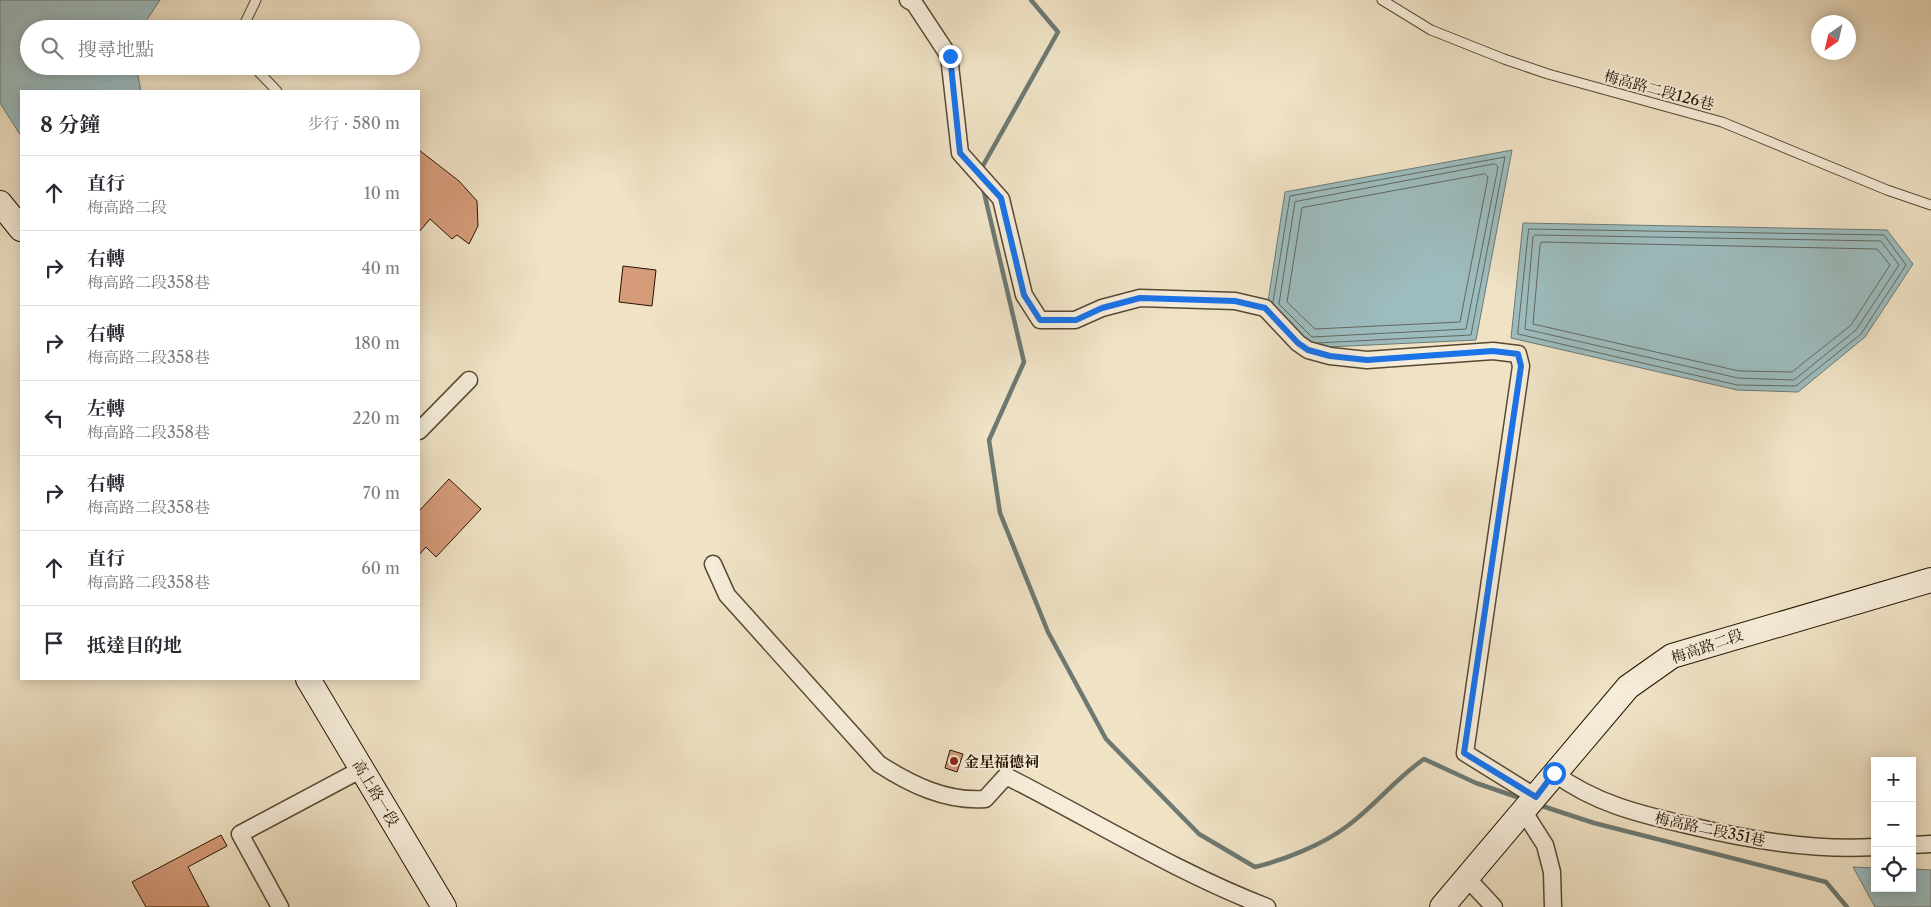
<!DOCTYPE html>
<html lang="zh-TW">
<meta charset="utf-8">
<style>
:root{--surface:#fff;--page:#f7f7f7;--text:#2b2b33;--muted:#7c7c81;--line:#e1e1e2}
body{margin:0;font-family:"Libre Caslon Text","Noto Serif TC",serif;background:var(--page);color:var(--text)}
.controls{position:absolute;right:15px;bottom:15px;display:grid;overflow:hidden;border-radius:0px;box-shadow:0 2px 12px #0003}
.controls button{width:45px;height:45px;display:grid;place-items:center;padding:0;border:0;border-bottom:1px solid var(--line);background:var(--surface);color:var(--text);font:25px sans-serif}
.compass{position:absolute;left:1811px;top:15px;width:45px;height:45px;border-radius:50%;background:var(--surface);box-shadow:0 2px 12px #0003;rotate:214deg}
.stop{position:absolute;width:15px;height:15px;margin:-11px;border:4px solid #1a73e8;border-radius:50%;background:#fff}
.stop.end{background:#1a73e8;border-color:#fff;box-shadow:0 1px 5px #0008}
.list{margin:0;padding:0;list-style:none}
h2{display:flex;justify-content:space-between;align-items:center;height:65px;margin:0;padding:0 20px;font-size:21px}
h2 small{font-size:16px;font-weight:400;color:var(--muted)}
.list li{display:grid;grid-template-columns:32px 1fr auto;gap:15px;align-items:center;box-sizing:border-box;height:75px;padding:0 20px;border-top:1px solid var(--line)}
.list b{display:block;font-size:19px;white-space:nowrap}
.list p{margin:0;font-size:16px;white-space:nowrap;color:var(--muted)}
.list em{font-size:16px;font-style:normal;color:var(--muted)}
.icon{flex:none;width:28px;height:28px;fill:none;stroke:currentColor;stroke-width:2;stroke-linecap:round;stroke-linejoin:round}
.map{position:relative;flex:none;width:1931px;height:907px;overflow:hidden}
.search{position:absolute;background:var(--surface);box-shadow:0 2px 12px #0003;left:20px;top:20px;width:400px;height:55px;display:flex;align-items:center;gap:12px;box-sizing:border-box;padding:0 18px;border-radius:28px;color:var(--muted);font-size:19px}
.panel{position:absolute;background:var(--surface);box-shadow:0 2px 12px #0003;left:20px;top:90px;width:400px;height:590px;border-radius:0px}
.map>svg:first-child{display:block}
.water{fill:#9dbcbe;stroke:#6d7972}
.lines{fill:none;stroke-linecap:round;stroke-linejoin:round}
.shore{stroke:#62685f;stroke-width:1}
.stream{stroke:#6d7972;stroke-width:4.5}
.building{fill:#d69b79;stroke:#261400}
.lane-casing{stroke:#584831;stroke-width:11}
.street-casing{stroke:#584831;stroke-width:19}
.secondary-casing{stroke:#261400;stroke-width:26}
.lane{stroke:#f5ecd9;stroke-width:9}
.street{stroke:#f5ecd9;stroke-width:16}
.secondary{stroke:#f5ecd9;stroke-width:24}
.route{stroke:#1a73e8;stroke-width:6}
.poi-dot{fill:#8f2418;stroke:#f5ecd9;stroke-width:2}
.labels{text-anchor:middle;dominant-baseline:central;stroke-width:4;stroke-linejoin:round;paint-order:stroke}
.street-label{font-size:15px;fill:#261400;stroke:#f5ecd9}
.poi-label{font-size:15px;font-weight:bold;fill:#261400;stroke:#f5ecd9;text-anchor:start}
</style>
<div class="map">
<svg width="1931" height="907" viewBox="0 0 1931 907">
<rect width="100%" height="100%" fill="#efe2c5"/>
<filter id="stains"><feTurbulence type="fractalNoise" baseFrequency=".004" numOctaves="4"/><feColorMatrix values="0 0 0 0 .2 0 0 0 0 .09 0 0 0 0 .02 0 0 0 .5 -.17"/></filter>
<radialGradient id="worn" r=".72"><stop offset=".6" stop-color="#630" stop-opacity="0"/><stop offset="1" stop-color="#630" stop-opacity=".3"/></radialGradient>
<path class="water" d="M0,0H160L141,29H29V66H136L141,91H21V136L0,103Z
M1512,150L1476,340L1307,348L1267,308L1285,192Z
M1523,223L1887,230L1913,264L1865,337L1798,392L1737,390L1511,338Z
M1853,867L1875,868V888H1912V869L1931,870V907H1875Z"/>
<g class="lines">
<path class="shore" d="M1495,164L1498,167L1466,329L1312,337L1279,304L1295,202Z
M1485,174L1488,177L1460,322L1315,329L1287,302L1302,208Z
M1529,229L1884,235L1906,265L1861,334L1796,386L1737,385L1518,334Z
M1535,235L1881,241L1899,265L1856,330L1794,380L1738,378L1525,329L1533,237Z
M1542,242L1877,249L1890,265L1851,325L1792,372L1739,371L1533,324L1540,245Z
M1273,302L1290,196L1505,157L1471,335L1317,343"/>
<path class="stream" d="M980,171L1058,32L1031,0
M983,188L1024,362L989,440L1000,513L1048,632L1106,739L1199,834L1255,867C1284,860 1322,845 1346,827C1374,807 1395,779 1424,759L1476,783L1523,799
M1539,805L1594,823L1826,882L1847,907"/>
</g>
<path class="building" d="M419,150L459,181L477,201L478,226L469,244L457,235L452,239L430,219L419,232Z
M623,266L656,270L652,306L619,302Z
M449,479L481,509L436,557L426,547L419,555V511Z
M950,750L963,754L957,772L945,768Z
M221,835L227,846L188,867L209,907H146L132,882Z"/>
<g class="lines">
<defs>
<path id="lane" d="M1382,0L1431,30L1504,59L1548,74L1722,122L1887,190L1931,205
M242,29L256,0
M253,66L277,91"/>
<path id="street" d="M908,0L914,3L949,56L960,153L1001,199L1024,295L1040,320H1075L1102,308L1140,298L1235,301L1265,308L1298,343L1308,350L1330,356L1367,360L1493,351L1518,354L1521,366L1465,753L1536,797
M419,431L469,380
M713,564L727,595L879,764C910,784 946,802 985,799L1006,776C1093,820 1176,872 1267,907
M1554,773C1594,803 1639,814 1687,825C1748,840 1812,851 1875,847
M1524,812L1545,845L1552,872L1553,907
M1912,845L1931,844
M1467,878L1494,907
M280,907L240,834L362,769"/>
<path id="secondary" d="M0,203L21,229
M308,679L444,907
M1442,907L1628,687L1672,656L1931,580"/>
</defs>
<use href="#lane" class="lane-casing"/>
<use href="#street" class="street-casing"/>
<use href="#secondary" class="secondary-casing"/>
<use href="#lane" class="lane"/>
<use href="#street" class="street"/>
<use href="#secondary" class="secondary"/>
</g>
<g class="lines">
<path class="route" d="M950,56L960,153L1001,198L1024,295L1040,320H1076L1102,308L1140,298L1235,301L1265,308L1298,343L1308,350L1330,356L1367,360L1493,351L1518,354L1521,366L1464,753L1536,797L1554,773"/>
</g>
<circle class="poi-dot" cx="954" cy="761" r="5"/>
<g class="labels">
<g class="street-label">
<text transform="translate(1659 90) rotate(15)">梅高路二段126巷</text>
<text transform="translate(1707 646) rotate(-19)">梅高路二段</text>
<text transform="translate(376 793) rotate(59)">高上路一段</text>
<text transform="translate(1710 829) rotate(12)">梅高路二段351巷</text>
</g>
<g class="poi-label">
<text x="964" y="761">金星福德祠</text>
</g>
</g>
<rect width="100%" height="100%" filter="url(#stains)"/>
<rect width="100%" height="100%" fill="url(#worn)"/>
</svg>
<div class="controls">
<button>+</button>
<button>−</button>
<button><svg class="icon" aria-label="locate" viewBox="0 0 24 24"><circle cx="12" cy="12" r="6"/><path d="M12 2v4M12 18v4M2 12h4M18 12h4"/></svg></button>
</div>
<svg class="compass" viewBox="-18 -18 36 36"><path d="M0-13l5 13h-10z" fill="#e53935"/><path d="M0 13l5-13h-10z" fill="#7c7c81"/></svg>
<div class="stop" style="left:1554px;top:773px"></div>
<div class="stop end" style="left:950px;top:56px"></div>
<div class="search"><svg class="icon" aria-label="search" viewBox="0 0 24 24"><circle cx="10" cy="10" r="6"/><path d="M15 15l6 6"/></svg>搜尋地點</div>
<section class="panel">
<h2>8 分鐘<small>步行 · 580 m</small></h2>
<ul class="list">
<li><svg class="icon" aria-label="ahead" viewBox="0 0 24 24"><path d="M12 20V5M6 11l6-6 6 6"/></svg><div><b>直行</b><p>梅高路二段</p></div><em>10 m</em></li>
<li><svg class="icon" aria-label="right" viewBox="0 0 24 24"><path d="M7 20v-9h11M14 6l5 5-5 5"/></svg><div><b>右轉</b><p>梅高路二段358巷</p></div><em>40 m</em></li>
<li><svg class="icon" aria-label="right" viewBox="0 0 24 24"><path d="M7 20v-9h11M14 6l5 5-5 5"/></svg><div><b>右轉</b><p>梅高路二段358巷</p></div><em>180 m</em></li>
<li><svg class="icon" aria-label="left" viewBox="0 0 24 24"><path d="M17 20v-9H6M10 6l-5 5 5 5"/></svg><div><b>左轉</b><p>梅高路二段358巷</p></div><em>220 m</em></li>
<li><svg class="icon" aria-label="right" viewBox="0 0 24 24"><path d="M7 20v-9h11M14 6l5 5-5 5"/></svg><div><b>右轉</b><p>梅高路二段358巷</p></div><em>70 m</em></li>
<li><svg class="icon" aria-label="ahead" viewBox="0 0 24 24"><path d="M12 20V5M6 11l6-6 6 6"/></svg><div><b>直行</b><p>梅高路二段358巷</p></div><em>60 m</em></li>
<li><svg class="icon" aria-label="arrive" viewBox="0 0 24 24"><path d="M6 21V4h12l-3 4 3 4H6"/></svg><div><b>抵達目的地</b></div></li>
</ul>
</section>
</div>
